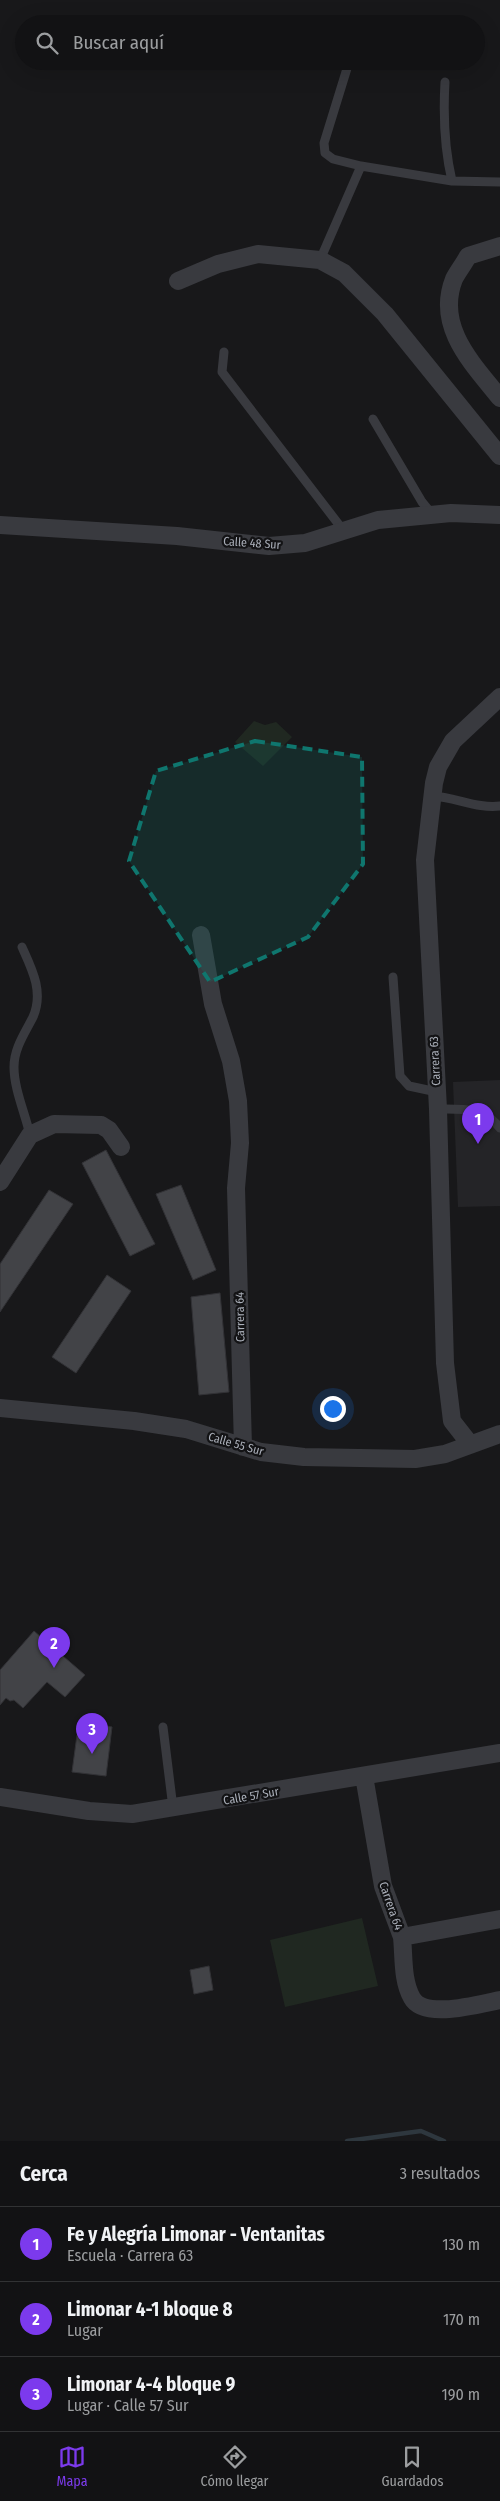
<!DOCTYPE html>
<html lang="es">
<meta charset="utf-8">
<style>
:root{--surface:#121214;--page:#1f2022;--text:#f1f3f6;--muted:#9c9ea0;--line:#313234;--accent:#7c3aed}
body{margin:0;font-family:"Fira Sans Condensed",sans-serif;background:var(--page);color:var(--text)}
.you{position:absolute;left:332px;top:1408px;width:18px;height:18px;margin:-12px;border:4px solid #fff;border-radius:50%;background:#1a73e8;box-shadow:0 0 0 8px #1a73e833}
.badge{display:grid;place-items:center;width:32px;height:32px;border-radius:50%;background:var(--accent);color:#fff;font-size:16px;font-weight:700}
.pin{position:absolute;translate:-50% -41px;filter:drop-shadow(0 1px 2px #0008)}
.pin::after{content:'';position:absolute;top:26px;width:18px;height:15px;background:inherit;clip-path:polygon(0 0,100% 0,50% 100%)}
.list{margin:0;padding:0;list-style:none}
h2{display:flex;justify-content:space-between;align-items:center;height:65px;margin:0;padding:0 20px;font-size:21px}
h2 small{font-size:16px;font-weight:400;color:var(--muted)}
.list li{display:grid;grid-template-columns:32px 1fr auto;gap:15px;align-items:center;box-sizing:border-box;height:75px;padding:0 20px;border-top:1px solid var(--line)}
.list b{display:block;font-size:19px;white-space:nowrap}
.list p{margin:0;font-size:16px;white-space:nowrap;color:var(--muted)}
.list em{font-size:16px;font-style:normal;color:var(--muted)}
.icon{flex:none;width:28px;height:28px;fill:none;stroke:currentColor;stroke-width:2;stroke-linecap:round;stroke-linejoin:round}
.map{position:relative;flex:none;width:500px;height:2141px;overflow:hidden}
.search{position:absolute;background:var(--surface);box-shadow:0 5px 20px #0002;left:15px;right:15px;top:15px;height:55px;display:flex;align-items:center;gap:12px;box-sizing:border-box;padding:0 18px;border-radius:28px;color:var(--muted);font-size:19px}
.sheet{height:290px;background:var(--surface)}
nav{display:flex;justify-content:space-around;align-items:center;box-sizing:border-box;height:70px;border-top:1px solid var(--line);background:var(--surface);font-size:14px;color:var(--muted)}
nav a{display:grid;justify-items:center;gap:2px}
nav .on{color:var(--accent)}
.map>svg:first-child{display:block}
.built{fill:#242427}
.green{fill:#202821}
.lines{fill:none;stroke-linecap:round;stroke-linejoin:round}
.stream{stroke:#2e373e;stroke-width:4.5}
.building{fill:#424347;stroke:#323236}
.service{stroke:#393a3f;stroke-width:9}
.minor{stroke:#393a3f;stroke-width:18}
.marked{fill:#0f766e;fill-opacity:0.2;stroke:#0f766e;stroke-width:4;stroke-dasharray:10 6;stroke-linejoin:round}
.labels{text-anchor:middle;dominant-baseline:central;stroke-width:4.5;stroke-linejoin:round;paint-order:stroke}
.street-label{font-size:12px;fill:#aaafb9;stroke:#131315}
</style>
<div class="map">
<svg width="500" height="2141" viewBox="0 0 500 2141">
<rect width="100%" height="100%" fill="#18181a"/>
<path class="built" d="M500,1080V1206L458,1207L453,1082Z"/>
<path class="green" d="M254,721L265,725L276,722L292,737L263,766L235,742Z
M362,1918L378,1986L285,2007L270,1940Z"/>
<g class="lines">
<path class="stream" d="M347,2141L421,2131L444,2141"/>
</g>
<path class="building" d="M106,1150L155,1244L130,1256L82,1163Z
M181,1185L216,1270L193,1280L156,1194Z
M49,1190L73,1204L0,1312V1264Z
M107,1275L131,1291L76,1373L52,1357Z
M220,1293L229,1392L199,1395L191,1297Z
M34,1631L85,1675L65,1697L47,1682L23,1708L14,1700L10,1701L6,1698L0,1705V1670Z
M101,1725L112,1727L106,1776L72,1772L77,1735L86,1736L87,1729L100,1731Z
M209,1966L213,1990L194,1994L190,1970Z"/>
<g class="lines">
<path class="service" d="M349,62L324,143L325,153L333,159L361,166
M445,82C443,117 444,147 452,181
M320,260L361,166L452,181L500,182
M224,352L222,372L343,530
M373,419L422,502L432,514
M432,796C455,797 478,809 500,806
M22,947C32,969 44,992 33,1017C25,1033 14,1048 14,1067C14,1089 25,1113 30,1135
M393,977L400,1076L409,1086L437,1092
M438,1109C462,1109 484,1107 500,1128
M163,1727L173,1808"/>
<path class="minor" d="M500,246L468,256C464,264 458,271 454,279C435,327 473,364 500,398
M178,281L218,264L258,254L320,260L344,273L385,314L500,456
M0,525L177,536L269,546L305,543L378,520L451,513L500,515
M201,935L213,1004L231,1061L238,1101L240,1143L236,1188L243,1447
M0,1182L30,1135L54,1124L101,1125L109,1130L121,1147
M0,1408L134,1421L186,1429L261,1452L304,1457L415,1459L445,1454L500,1434
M470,1444L452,1421L445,1363L438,1109L425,860L434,783L438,767L453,741L500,697
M364,1776L383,1886L402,1937L500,1919
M0,1797L89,1811L132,1814L500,1753
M402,1937C404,1956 402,1981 412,1998C424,2020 479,2004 500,2000"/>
</g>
<path class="marked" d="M255,741L362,757L363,864L308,937L210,982L129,861L156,771Z"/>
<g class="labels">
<g class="street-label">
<text transform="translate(252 543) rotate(4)">Calle 48 Sur</text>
<text transform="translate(435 1061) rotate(-93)">Carrera 63</text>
<text transform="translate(240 1317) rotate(-91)">Carrera 64</text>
<text transform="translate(236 1444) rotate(16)">Calle 55 Sur</text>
<text transform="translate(251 1796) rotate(-10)">Calle 57 Sur</text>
<text transform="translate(391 1906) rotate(71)">Carrera 64</text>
</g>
</g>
</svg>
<div class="you"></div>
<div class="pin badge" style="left:478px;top:1144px">1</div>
<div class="pin badge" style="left:54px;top:1668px">2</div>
<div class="pin badge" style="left:92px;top:1754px">3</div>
<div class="search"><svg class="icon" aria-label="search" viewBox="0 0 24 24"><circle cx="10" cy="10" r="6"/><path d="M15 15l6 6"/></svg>Buscar aquí</div>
</div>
<section class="sheet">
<h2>Cerca<small>3 resultados</small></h2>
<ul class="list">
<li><span class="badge">1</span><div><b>Fe y Alegría Limonar - Ventanitas</b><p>Escuela · Carrera 63</p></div><em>130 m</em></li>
<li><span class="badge">2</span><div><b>Limonar 4-1 bloque 8</b><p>Lugar</p></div><em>170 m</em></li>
<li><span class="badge">3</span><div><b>Limonar 4-4 bloque 9</b><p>Lugar · Calle 57 Sur</p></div><em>190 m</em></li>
</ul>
</section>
<nav>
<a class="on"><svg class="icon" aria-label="map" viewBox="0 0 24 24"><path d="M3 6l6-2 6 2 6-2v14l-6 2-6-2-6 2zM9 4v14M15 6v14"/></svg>Mapa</a>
<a><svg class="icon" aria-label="directions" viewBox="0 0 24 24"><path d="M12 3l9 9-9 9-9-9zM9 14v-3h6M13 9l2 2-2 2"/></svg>Cómo llegar</a>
<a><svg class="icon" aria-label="saved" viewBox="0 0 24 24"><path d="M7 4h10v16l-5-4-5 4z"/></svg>Guardados</a>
</nav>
